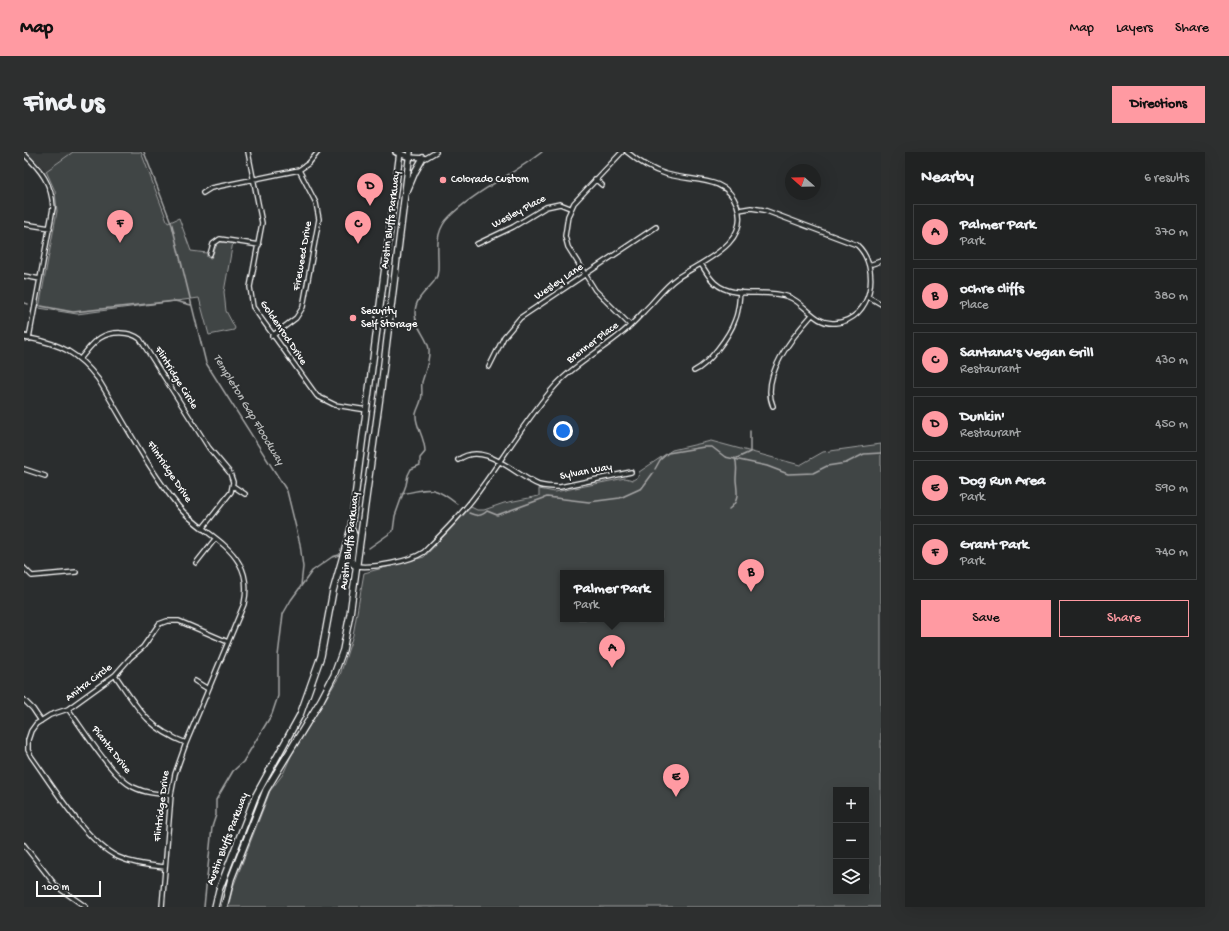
<!DOCTYPE html>
<meta charset="utf-8">
<style>
:root{--surface:#202222;--page:#2d2f2f;--text:#f1f3f6;--muted:#a2a4a5;--line:#3d3f40;--accent:#ff9aa2}
body{margin:0;font-family:"Gochi Hand",sans-serif;background:var(--page);color:var(--text)}
.controls{position:absolute;right:12px;bottom:12px;display:grid;overflow:hidden;border-radius:0px;box-shadow:0 4px 16px #0002}
.controls button{width:36px;height:36px;display:grid;place-items:center;padding:0;border:0;border-bottom:1px solid var(--line);background:var(--surface);color:var(--text);font:20px sans-serif}
.compass{position:absolute;left:761px;top:12px;width:36px;height:36px;border-radius:50%;background:var(--surface);box-shadow:0 4px 16px #0002;rotate:290deg}
.scale{position:absolute;left:12px;bottom:10px;width:65px;box-sizing:border-box;padding-left:4px;border:2px solid #fff;border-top:0;font-size:11px;line-height:14px;white-space:nowrap;color:#fff;-webkit-text-stroke:3px #2a2d2e;paint-order:stroke}
.you{position:absolute;left:539px;top:279px;width:14px;height:14px;margin:-10px;border:3px solid #fff;border-radius:50%;background:#1a73e8;box-shadow:0 0 0 6px #1a73e833}
.badge{display:grid;place-items:center;width:26px;height:26px;border-radius:50%;background:var(--accent);color:#111;font-size:13px;font-weight:700}
.pin{position:absolute;translate:-50% -33px;filter:drop-shadow(0 1px 2px #0008)}
.pin::after{content:'';position:absolute;top:21px;width:14px;height:12px;background:inherit;clip-path:polygon(0 0,100% 0,50% 100%)}
.popup{position:absolute;left:536px;top:418px;width:104px;height:52px;box-sizing:border-box;display:grid;place-content:center;border-radius:0px;background:var(--surface);filter:drop-shadow(0 1px 3px #0005);font-size:13px;white-space:nowrap;color:var(--muted)}
.popup b{font-size:15px;color:var(--text)}
.popup::after{content:'';position:absolute;left:50%;top:100%;margin-left:-8px;border:8px solid transparent;border-top-color:var(--surface)}
.list{margin:0;padding:0;list-style:none}
h2{display:flex;justify-content:space-between;align-items:center;height:52px;margin:0;padding:0 16px;font-size:17px}
h2 small{font-size:13px;font-weight:400;color:var(--muted)}
.list li{display:grid;grid-template-columns:26px 1fr auto;gap:12px;align-items:center;box-sizing:border-box;height:56px;margin:0 8px 8px;padding:0 8px;border:1px solid var(--line);border-radius:0px}
.list b{display:block;font-size:15px;white-space:nowrap}
.list p{margin:0;font-size:13px;white-space:nowrap;color:var(--muted)}
.list em{font-size:13px;font-style:normal;color:var(--muted)}
.actions{display:flex;gap:8px;padding:12px 16px}
.actions a{flex:1;padding:9px 0;border:1px solid var(--accent);border-radius:0px;text-align:center;font-size:14px;color:var(--accent)}
.actions .main{background:var(--accent);color:#111}
.icon{flex:none;width:22px;height:22px;fill:none;stroke:currentColor;stroke-width:2;stroke-linecap:round;stroke-linejoin:round}
.map{position:relative;flex:none;width:857px;height:755px;overflow:hidden;border-radius:0px}
header{display:flex;align-items:center;gap:24px;box-sizing:border-box;height:56px;padding:0 20px;background:var(--accent);color:#111}
header strong{font-size:19px}
nav{display:flex;gap:22px;margin-inline-start:auto;font-size:14px}
.intro{display:flex;align-items:center;justify-content:space-between;box-sizing:border-box;height:96px;padding:0 24px}
h1{margin:0;font-size:28px}
.button{padding:10px 18px;border-radius:0px;background:var(--accent);color:#111;font-size:14px;font-weight:700}
main{display:flex;gap:24px;padding:0 24px}
aside{flex:1;background:var(--surface);border-radius:0px;box-shadow:0 4px 16px #0002}
.map>svg:first-child{display:block}
.built{fill:#373a3b}
.green{fill:#414445;stroke:#a0a2a2;fill-rule:evenodd}
.lines{fill:none;stroke-linecap:round;stroke-linejoin:round}
.stream{stroke:#a6a7a7;stroke-width:1.5}
.street-casing{stroke:#fff;stroke-width:6}
.secondary-casing{stroke:#fff;stroke-width:8}
.primary-casing{stroke:#fff;stroke-width:8}
.street{stroke:#2a2d2e;stroke-width:3.5}
.secondary{stroke:#2a2d2e;stroke-width:5}
.primary{stroke:#2a2d2e;stroke-width:5.5}
.poi-dot{fill:#ff9aa2;stroke:#2a2d2e;stroke-width:1.5}
.labels{text-anchor:middle;dominant-baseline:central;stroke-width:4;stroke-linejoin:round;paint-order:stroke}
.poi-label{font-size:11px;fill:#fff;stroke:#2a2d2e;text-anchor:start}
.street-label{font-size:11px;fill:#fff;stroke:#2a2d2e}
.water-label{font-size:12px;font-style:italic;fill:#b4b6b6;stroke:#2a2d2e}
</style>
<header>
<strong>Map</strong>
<nav><a>Map</a><a>Layers</a><a>Share</a></nav>
</header>
<div class="intro"><h1>Find us</h1><a class="button">Directions</a></div>
<main>
<div class="map">
<svg width="857" height="755" viewBox="0 0 857 755">
<rect width="100%" height="100%" fill="#2a2d2e"/>
<filter id="ink" filterUnits="userSpaceOnUse"><feTurbulence type="fractalNoise" baseFrequency=".025" numOctaves="2"/><feDisplacementMap in="SourceGraphic" scale="8" xChannelSelector="R" yChannelSelector="G"/><feConvolveMatrix kernelMatrix="1 2 1 2 8 2 1 2 1" color-interpolation-filters="sRGB"/></filter>
<g filter="url(#ink)">
<path class="built" d="M3,0H49L22,19Z"/>
<path class="green" d="M49,0H117L144,71L155,66L167,99L183,101V105L187,106L194,90H209L200,140L202,159L211,176L210,178L185,183L175,146L53,162L15,156L33,59L31,39L22,19Z
M687,289L776,313L799,300L857,292V755H204L209,735L246,639L259,622L267,604L316,523L329,483L340,421L400,405L447,355L453,358H460L480,351L515,344V337L531,340L601,326L609,328L614,325L615,320L648,298ZM539,421H637V467H539ZM812,638H842V740H812Z"/>
<g class="lines">
<path class="stream" d="M120,0L148,73L182,211L263,339L276,392L279,415L277,433
M0,151L4,152
M17,154L49,160L151,149L167,153
M713,306L726,300V279
M631,317L636,308L644,301L680,295H688L701,305L743,314L764,322L789,321L803,314L822,311L840,302L857,301
M378,342C407,336 409,333 433,352
M705,357C716,349 713,340 712,328C712,319 714,314 711,306
M445,361C452,364 457,365 463,359L473,363L523,345L565,350L596,346L618,336L629,321
M345,396L369,379L371,364L382,333L384,323L387,317L396,313V306L401,300C401,284 391,275 392,262C393,257 396,253 397,248C399,242 397,235 398,230C401,220 406,208 405,197C403,184 391,176 391,161C391,140 414,135 414,118C415,97 409,80 426,64C450,40 490,22 518,0
M180,755L188,675L192,663V648L209,619L219,610L248,562L254,544V504L259,462L267,448L288,419L308,405L315,403"/>
<defs>
<path id="street" d="M224,0L238,71L226,135L229,155L293,244L311,253L343,258
M598,0L550,51L544,64L541,84L544,95L571,138L606,173
M0,2C17,18 28,32 29,56L5,186C37,192 54,201 74,227C100,269 124,317 155,355C172,376 202,388 215,411C223,424 223,438 220,452L162,591L151,622L147,643L138,755
M385,5L402,6L412,0
M571,27L578,33
M179,41L187,36L275,18L285,11L294,0
M0,72L26,76
M453,92L489,75L522,55L536,52L546,56
M186,102L189,92L196,87L235,93
M677,112C681,118 685,126 691,131C710,148 742,136 765,145C781,151 791,173 811,171C849,168 857,115 833,93L740,58L727,56L715,58
M848,112L857,109
M0,124L16,127
M845,145L857,152
M248,184L272,166L279,155L295,67L292,51L275,18
M56,207C63,199 68,191 76,186C87,179 106,179 116,187L185,296L206,321L209,330L207,340L178,377
M465,215L480,185L496,166L632,75
M670,219C684,213 706,183 711,168C715,159 715,149 716,140
M749,254C736,224 769,184 788,163
M434,308C461,288 490,323 515,333C522,335 529,335 536,335L607,320
M0,317L21,324
M209,334L221,342
M172,411L191,387
M332,414C350,416 385,410 400,400C420,380 441,359 457,336C482,302 504,264 532,233C551,212 578,198 599,180C609,172 618,161 627,152C635,143 643,133 653,126C678,109 727,92 713,53C702,23 668,30 642,22C628,18 615,10 603,0
M0,416L8,424L52,420
M91,523C114,556 123,576 162,591
M171,529L184,537
M0,548L9,557L17,569
M44,557C60,578 87,624 109,635C121,641 134,642 147,643
M0,693L32,734L62,755
M141,715C125,713 109,712 94,705C62,690 28,633 7,604L4,598V588L7,579L12,572L26,563L44,557L91,523L106,506L119,495L135,472L143,469H155L204,490"/>
<path id="secondary" d="M372,0L385,5
M0,185L5,186"/>
<path id="primary" d="M383,39L391,20L399,6
M327,376L330,383L327,408L328,411L332,414
M191,755L195,738L231,645L276,563L297,504L309,439L327,376L376,0
M200,755L207,727L242,638L297,548L310,523L319,498L326,462L357,237L386,0"/>
</defs>
<use href="#street" class="street-casing"/>
<use href="#secondary" class="secondary-casing"/>
<use href="#primary" class="primary-casing"/>
<use href="#street" class="street"/>
<use href="#secondary" class="secondary"/>
<use href="#primary" class="primary"/>
</g>
</g>
<g class="poi-dot">
<circle cx="419" cy="28" r="4"/>
<circle cx="329" cy="166" r="4"/>
</g>
<g class="labels">
<g class="poi-label">
<text x="427" y="28">Colorado Custom</text>
<text x="337" y="160">Security<tspan x="337" dy="13">Self Storage</tspan></text>
</g>
<g class="street-label">
<text transform="translate(495 60) rotate(-28)">Wesley Place</text>
<text transform="translate(367 68) rotate(-83)">Austin Bluffs Parkway</text>
<text transform="translate(279 104) rotate(-80)">Fireweed Drive</text>
<text transform="translate(535 130) rotate(-34)">Wesley Lane</text>
<text transform="translate(259 181) rotate(56)">Goldenrod Drive</text>
<text transform="translate(569 191) rotate(-37)">Brenner Place</text>
<text transform="translate(152 226) rotate(58)">Flintridge Circle</text>
<text transform="translate(145 320) rotate(56)">Flintridge Drive</text>
<text transform="translate(562 320) rotate(-11)">Sylvan Way</text>
<text transform="translate(326 389) rotate(-83)">Austin Bluffs Parkway</text>
<text transform="translate(65 531) rotate(-37)">Anitra Circle</text>
<text transform="translate(87 598) rotate(52)">Pianta Drive</text>
<text transform="translate(138 654) rotate(-83)">Flintridge Drive</text>
<text transform="translate(204 687) rotate(-69)">Austin Bluffs Parkway</text>
</g>
<g class="water-label">
<text transform="translate(224 258) rotate(59)">Templeton Gap Floodway</text>
</g>
</g>
</svg>
<div class="controls">
<button>+</button>
<button>−</button>
<button><svg class="icon" aria-label="layers" viewBox="0 0 24 24"><path d="M12 4l9 5-9 5-9-5zM3 14l9 5 9-5"/></svg></button>
</div>
<svg class="compass" viewBox="-18 -18 36 36"><path d="M0-13l5 13h-10z" fill="#e53935"/><path d="M0 13l5-13h-10z" fill="#a2a4a5"/></svg>
<div class="scale">100 m</div>
<div class="you"></div>
<div class="pin badge" style="left:588px;top:516px">A</div>
<div class="popup"><b>Palmer Park</b>Park</div>
<div class="pin badge" style="left:727px;top:440px">B</div>
<div class="pin badge" style="left:334px;top:92px">C</div>
<div class="pin badge" style="left:346px;top:54px">D</div>
<div class="pin badge" style="left:652px;top:645px">E</div>
<div class="pin badge" style="left:96px;top:91px">F</div>
</div>
<aside>
<h2>Nearby<small>6 results</small></h2>
<ul class="list">
<li><span class="badge">A</span><div><b>Palmer Park</b><p>Park</p></div><em>370 m</em></li>
<li><span class="badge">B</span><div><b>ochre cliffs</b><p>Place</p></div><em>380 m</em></li>
<li><span class="badge">C</span><div><b>Santana's Vegan Grill</b><p>Restaurant</p></div><em>430 m</em></li>
<li><span class="badge">D</span><div><b>Dunkin'</b><p>Restaurant</p></div><em>450 m</em></li>
<li><span class="badge">E</span><div><b>Dog Run Area</b><p>Park</p></div><em>590 m</em></li>
<li><span class="badge">F</span><div><b>Grant Park</b><p>Park</p></div><em>740 m</em></li>
</ul>
<div class="actions"><a class="main">Save</a><a>Share</a></div>
</aside>
</main>
